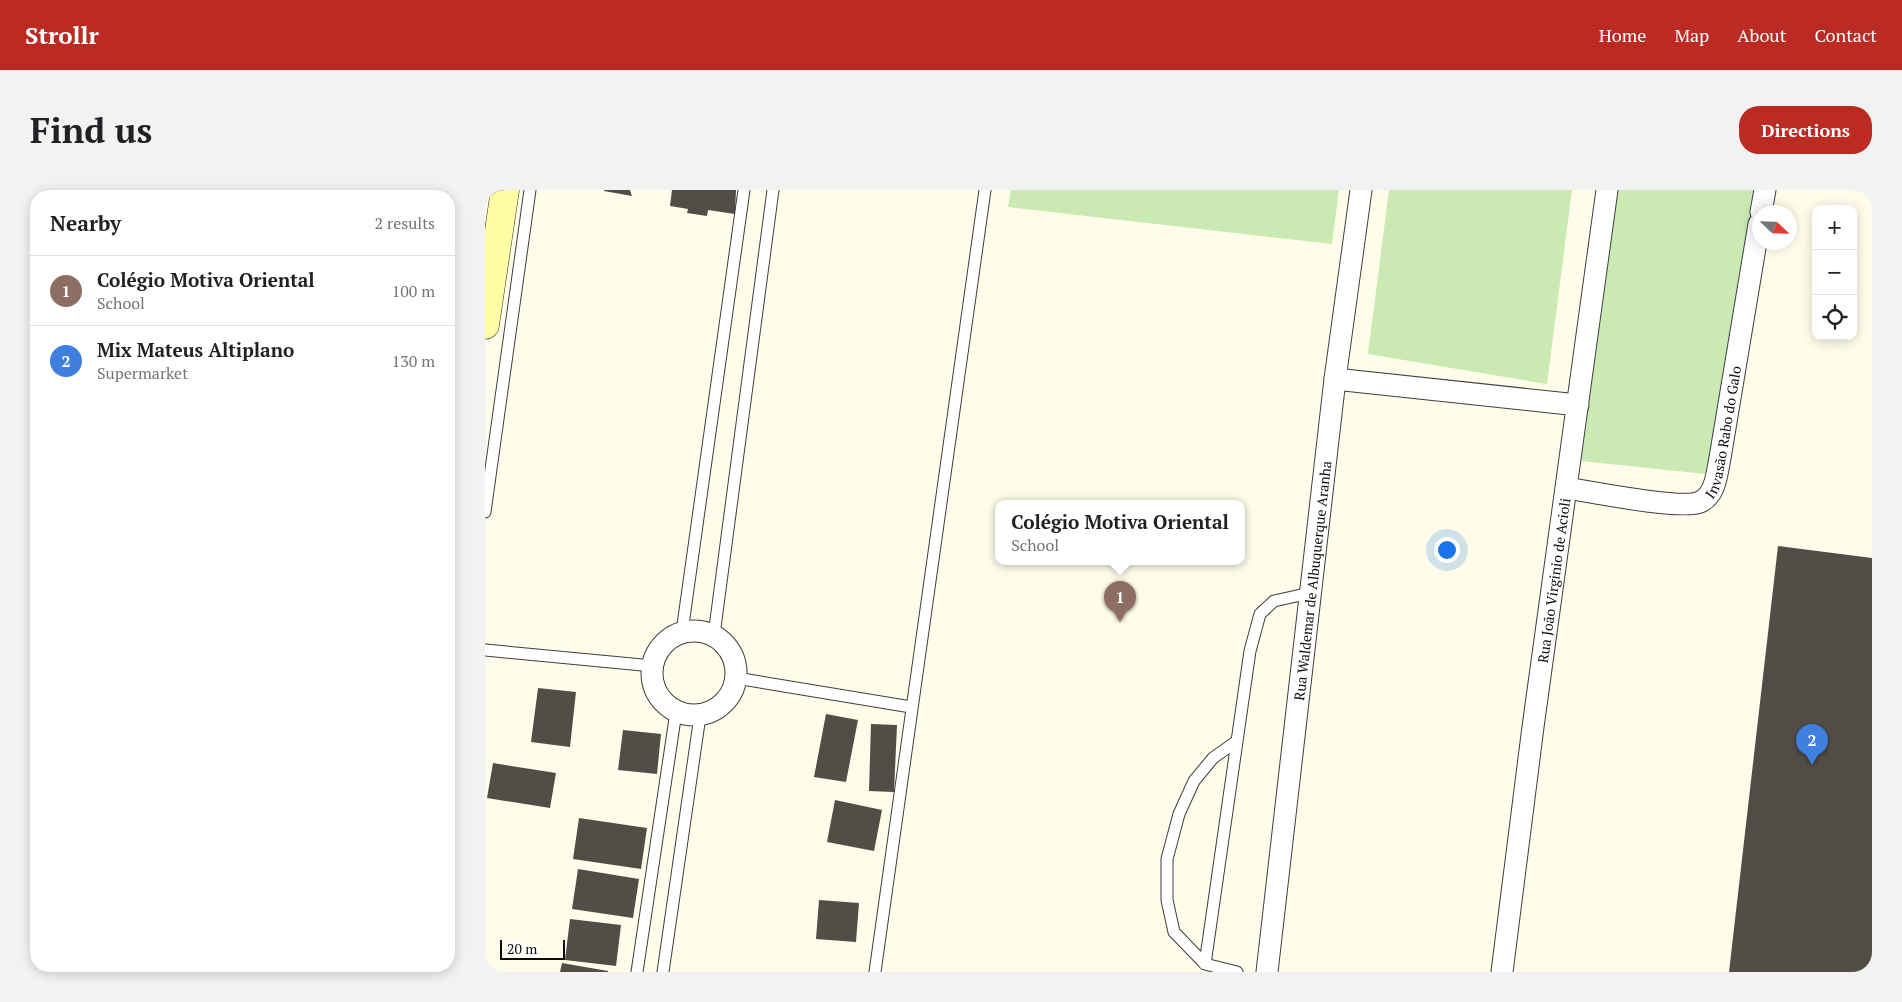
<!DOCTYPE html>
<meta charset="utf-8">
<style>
:root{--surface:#fff;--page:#f2f2f2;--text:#202124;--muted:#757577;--line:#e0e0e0;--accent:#bb2a23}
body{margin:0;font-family:"PT Serif",serif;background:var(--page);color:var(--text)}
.controls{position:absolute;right:15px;top:15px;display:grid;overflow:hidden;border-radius:10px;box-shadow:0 2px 12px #0003}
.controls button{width:45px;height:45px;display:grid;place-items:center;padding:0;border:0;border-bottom:1px solid var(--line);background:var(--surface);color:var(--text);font:25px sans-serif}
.compass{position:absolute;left:1267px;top:15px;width:45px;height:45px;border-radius:50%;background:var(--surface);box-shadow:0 2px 12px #0003;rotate:113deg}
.scale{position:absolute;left:15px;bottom:12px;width:65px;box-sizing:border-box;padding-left:5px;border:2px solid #0b0b0b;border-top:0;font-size:14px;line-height:18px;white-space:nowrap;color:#0b0b0b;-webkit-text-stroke:4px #fff;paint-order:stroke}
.you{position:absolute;left:961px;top:359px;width:18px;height:18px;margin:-12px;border:4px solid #fff;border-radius:50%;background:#1a73e8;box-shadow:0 0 0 8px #1a73e833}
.badge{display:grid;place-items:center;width:32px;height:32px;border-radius:50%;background:var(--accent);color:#fff;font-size:16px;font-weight:700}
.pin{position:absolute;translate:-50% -41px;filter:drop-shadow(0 1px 2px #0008)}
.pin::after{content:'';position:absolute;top:26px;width:18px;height:15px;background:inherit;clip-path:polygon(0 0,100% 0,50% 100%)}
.popup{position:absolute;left:510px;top:310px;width:250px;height:65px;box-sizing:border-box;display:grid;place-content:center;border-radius:10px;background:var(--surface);filter:drop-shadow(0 1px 4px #0005);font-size:16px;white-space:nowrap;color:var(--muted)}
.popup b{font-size:19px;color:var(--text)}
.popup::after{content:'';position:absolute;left:50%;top:100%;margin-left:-10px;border:10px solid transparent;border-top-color:var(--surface)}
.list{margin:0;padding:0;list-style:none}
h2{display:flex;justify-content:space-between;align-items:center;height:65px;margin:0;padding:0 20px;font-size:21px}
h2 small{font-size:16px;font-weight:400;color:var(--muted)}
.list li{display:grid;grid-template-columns:32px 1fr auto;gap:15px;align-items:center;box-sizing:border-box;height:70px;padding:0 20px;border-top:1px solid var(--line)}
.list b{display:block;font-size:19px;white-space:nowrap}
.list p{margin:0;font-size:16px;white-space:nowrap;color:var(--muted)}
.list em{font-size:16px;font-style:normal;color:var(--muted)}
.icon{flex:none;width:28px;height:28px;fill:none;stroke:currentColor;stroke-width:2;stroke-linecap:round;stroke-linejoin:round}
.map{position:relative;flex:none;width:1387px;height:782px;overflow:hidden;border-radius:20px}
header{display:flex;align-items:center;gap:30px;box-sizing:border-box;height:70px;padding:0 25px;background:var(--accent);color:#fff}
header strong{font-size:24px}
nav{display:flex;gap:28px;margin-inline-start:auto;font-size:18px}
.intro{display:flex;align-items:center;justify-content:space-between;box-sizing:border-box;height:120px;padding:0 30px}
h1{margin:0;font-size:35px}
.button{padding:12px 22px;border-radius:20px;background:var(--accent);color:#fff;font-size:18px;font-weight:700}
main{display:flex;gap:30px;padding:0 30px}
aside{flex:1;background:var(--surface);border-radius:20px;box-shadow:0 2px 12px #0003}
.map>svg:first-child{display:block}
.green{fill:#cae9b3}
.building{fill:#534d47}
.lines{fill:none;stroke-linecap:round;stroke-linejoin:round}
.service-casing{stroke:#3e3e3e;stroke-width:13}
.minor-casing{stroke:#3e3e3e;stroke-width:23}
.secondary-casing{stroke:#2d2d2d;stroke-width:29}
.service{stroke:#fff;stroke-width:11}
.minor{stroke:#fff;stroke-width:21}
.secondary{stroke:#fffea4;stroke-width:28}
.labels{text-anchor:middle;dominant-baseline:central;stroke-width:5;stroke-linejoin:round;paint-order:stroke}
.street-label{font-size:14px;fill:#0b0b0b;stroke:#fff}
</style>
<header>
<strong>Strollr</strong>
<nav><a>Home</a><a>Map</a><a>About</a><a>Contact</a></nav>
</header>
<div class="intro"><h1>Find us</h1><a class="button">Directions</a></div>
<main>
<aside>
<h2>Nearby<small>2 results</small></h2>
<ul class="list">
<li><span class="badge" style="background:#8d6e63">1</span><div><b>Colégio Motiva Oriental</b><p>School</p></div><em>100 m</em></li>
<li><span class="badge" style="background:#3f7fe0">2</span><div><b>Mix Mateus Altiplano</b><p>Supermarket</p></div><em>130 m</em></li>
</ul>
</aside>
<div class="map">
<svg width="1387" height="782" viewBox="0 0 1387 782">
<rect width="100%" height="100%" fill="#fffde9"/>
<path class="green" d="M526,0H854L847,54L523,17Z
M904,0H1087L1062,194L883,164Z
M1129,0H1270L1230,285L1096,271Z"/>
<path class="building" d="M119,0H145L147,6L119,1Z
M187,0H251L250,24L223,20L222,26L202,23L203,19L185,16Z
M1293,356L1387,368V782H1244Z
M53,498L91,502L85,557L46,552Z
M341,524L373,530L361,592L329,587Z
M386,534L412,535L409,602L384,601Z
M138,540L176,544L172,584L133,580Z
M8,573L71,583L65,618L2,608Z
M350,610L397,620L389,661L342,652Z
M94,628L162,638L156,679L88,669Z
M93,679L154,689L148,728L87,719Z
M334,710L374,713L371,752L331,749Z
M85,729L136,735L131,776L80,770Z
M77,773L123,781V782H75Z"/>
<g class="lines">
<defs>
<path id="service" d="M0,322L45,0
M197,442L259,0
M229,445L288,0
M0,460L168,476
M251,488L426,517
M720,774L689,742L682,710V669L694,624L709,591L728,568L752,551
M152,782L191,522
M178,782L215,526
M390,782L500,0
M752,782L720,774L765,461L775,424L789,411L825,403"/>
<g id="minor">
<path d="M1276,22L1280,0"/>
<path d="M850,189L1093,215"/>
<path id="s1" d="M1082,298C1106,302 1198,320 1215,312C1231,305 1232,282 1235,268L1274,34"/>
<circle cx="209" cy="483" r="42"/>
<path id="s2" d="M782,782L850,189L876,0"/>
<path id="s3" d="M1017,782L1048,537L1122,0"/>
</g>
<path id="secondary" d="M0,135L20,0"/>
</defs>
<use href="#service" class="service-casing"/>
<use href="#minor" class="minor-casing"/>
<use href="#secondary" class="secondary-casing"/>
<use href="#service" class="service"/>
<use href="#minor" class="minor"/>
<use href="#secondary" class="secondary"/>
</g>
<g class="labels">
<g class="street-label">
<text stroke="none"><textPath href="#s1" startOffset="211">Invasão Rabo do Galo</textPath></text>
<text stroke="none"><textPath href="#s2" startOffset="394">Rua Waldemar de Albuquerque Aranha</textPath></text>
<text stroke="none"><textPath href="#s3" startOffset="395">Rua João Virginio de Acioli</textPath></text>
</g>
</g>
</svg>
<div class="controls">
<button>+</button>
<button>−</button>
<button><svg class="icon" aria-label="locate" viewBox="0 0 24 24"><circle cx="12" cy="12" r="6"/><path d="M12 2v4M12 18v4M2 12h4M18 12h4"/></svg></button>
</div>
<svg class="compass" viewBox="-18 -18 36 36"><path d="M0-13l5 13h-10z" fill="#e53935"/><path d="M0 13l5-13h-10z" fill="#757577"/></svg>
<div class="scale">20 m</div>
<div class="you"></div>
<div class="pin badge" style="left:635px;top:432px;background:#8d6e63">1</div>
<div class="popup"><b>Colégio Motiva Oriental</b>School</div>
<div class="pin badge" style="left:1327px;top:575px;background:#3f7fe0">2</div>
</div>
</main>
